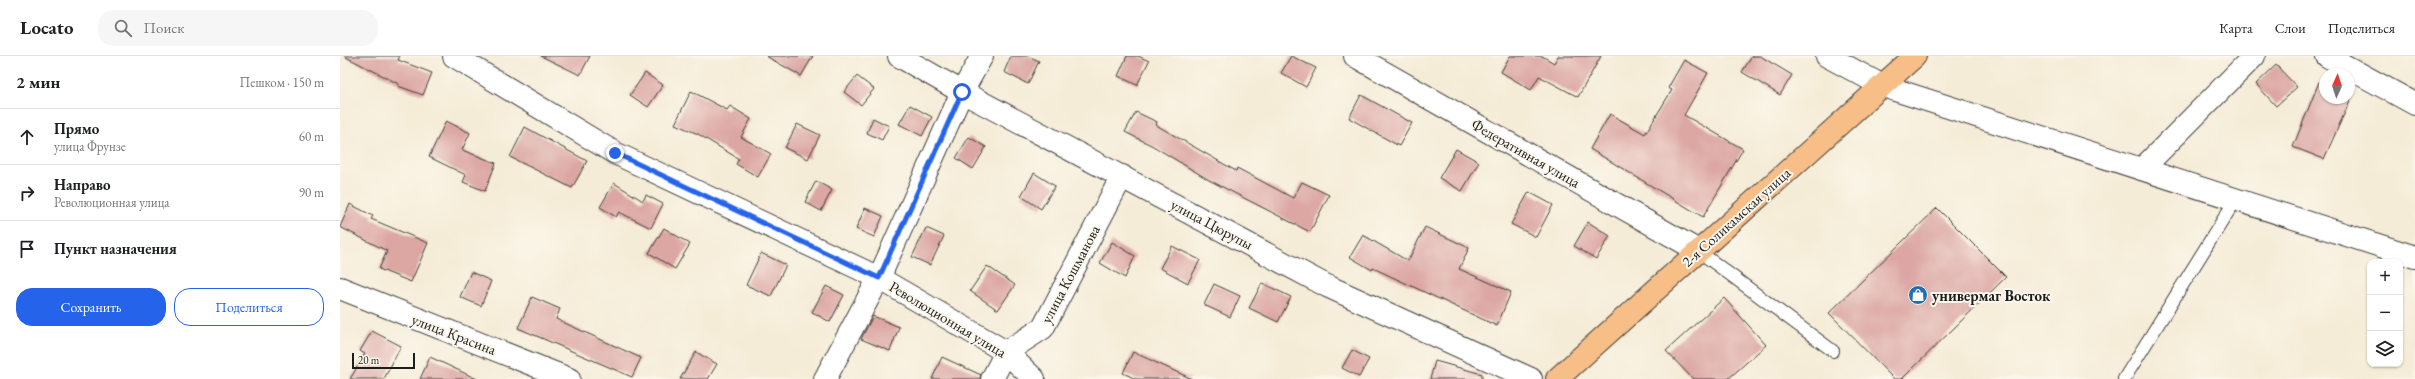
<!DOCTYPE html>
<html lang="ru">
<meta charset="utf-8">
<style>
:root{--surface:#fff;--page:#f6f6f6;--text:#202124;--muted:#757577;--line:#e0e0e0;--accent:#2563eb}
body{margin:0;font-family:"EB Garamond",serif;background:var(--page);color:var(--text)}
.controls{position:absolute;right:12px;bottom:12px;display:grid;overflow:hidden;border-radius:8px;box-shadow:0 1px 3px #0004}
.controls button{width:36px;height:36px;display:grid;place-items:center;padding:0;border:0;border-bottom:1px solid var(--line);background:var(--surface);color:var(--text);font:20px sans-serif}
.compass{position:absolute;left:1979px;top:12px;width:36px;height:36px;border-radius:50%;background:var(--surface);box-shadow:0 1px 3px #0004;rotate:3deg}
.scale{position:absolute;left:12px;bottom:10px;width:63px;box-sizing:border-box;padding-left:4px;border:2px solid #1c1c1c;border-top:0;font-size:11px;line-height:14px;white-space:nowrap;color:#1c1c1c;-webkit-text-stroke:3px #fbf7ec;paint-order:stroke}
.stop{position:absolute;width:12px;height:12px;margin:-9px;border:3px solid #2563eb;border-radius:50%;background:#fff}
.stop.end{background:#2563eb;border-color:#fff;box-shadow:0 1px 4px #0008}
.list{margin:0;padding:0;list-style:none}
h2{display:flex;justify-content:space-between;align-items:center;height:52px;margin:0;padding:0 16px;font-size:17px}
h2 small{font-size:13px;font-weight:400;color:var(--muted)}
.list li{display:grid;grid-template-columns:26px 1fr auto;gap:12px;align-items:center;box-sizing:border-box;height:56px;padding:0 16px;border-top:1px solid var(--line)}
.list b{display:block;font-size:15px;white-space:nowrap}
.list p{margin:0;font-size:13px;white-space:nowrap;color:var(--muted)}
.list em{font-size:13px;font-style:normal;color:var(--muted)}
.actions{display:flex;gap:8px;padding:12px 16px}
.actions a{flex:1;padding:9px 0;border:1px solid var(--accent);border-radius:16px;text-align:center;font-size:14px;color:var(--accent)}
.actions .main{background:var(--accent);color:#fff}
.icon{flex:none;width:22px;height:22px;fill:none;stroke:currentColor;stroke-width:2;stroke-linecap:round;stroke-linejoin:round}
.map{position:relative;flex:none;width:2075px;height:323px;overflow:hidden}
header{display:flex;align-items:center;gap:24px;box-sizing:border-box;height:56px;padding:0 20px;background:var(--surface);border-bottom:1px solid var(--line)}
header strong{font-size:19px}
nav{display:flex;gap:22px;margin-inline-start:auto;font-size:14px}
.search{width:280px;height:36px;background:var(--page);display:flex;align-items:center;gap:10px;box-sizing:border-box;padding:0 14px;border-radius:16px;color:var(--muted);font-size:15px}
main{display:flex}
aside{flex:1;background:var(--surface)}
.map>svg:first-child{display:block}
.building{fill:#dca6a3}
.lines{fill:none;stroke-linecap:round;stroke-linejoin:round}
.service-casing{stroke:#3d3b38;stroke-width:14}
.minor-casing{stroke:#3d3b38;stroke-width:24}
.tertiary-casing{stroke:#3d3b38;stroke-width:24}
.primary-casing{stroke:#3d3b38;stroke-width:24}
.service{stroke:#fff;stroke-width:12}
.minor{stroke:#fff;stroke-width:22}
.tertiary{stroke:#fff;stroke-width:22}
.primary{stroke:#f7be87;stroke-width:22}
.route{stroke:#2563eb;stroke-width:5}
.labels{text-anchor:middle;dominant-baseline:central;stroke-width:4;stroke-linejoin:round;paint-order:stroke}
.street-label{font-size:15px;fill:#1c1c1c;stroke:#fbf7ec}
.poi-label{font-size:15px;font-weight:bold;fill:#1c1c1c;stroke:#fbf7ec;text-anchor:start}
</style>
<header>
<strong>Locato</strong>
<div class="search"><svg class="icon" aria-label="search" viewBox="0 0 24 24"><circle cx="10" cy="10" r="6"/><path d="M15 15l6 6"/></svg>Поиск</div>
<nav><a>Карта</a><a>Слои</a><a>Поделиться</a></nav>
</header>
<main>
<aside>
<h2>2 мин<small>Пешком · 150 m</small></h2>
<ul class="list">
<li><svg class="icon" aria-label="ahead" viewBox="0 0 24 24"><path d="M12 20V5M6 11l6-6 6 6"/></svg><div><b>Прямо</b><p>улица Фрунзе</p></div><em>60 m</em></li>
<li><svg class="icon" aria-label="right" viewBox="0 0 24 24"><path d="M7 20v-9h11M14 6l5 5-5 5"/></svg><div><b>Направо</b><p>Революционная улица</p></div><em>90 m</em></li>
<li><svg class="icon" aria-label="arrive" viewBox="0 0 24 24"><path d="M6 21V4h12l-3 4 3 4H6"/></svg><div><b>Пункт назначения</b></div></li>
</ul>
<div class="actions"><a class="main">Сохранить</a><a>Поделиться</a></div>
</aside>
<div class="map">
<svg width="2075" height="323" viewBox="0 0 2075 323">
<rect width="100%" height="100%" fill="#fbf7ec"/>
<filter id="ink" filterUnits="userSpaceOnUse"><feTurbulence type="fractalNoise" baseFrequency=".025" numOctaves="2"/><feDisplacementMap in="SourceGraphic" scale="8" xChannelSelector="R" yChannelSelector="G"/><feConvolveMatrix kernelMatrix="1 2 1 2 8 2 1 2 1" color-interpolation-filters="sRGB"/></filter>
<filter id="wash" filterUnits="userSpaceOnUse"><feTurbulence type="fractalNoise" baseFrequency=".012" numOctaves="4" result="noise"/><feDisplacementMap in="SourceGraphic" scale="16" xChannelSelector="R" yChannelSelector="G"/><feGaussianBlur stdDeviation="0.9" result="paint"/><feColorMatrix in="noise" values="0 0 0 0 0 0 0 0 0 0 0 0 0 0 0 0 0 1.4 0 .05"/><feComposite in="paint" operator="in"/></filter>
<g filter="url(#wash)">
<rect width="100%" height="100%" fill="#f5ecd7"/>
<g id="blocks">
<path class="building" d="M4,0H60L58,4L92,17L83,39L58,30L59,28Z
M201,0H250L240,19Z
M426,0H473L461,20Z
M671,0H688L699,5L688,28L664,16Z
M787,0H798L809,5L797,29L778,20Z
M951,0L976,12L966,31L941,17Z
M1170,0H1202L1214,7L1218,0H1261L1238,41L1199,20L1191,34L1161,16Z
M1412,0H1420L1452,19L1440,39L1402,16Z
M1344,4L1368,17L1344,59L1403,93L1363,161L1250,93L1270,58L1305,78L1332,34L1328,32Z
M1936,9L1957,31L1936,50L1916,28Z
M305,17L323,29L308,51L290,39Z
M517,20L534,33L521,49L504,36Z
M1979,26L1985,28V42H2009V36L2013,38L1984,103L1953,91Z
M351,35L387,54L390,50L411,63L401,81L431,98L418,121L396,108L399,103L358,78L335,68Z
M1021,39L1072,67L1059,90L1009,62Z
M570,49L592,61L582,80L559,68Z
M796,56L817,66L816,69L896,115L897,112L953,142L962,126L989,139L970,176L869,124L813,90L785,76Z
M533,62L549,70L542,84L527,77Z
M106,65L130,77L122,94L156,107L145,135L123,126L126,119L89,101Z
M457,68L480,79L468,103L445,92Z
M185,71L247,105L232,132L170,101Z
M629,81L646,91L633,113L616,102Z
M1116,93L1139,106L1122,135L1099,122Z
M694,117L715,130L701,153L681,140Z
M476,125L492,134L481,155L465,146Z
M274,127L303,145L306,139L323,148L311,172L279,156L276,161L260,151Z
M1189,136L1213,149L1196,181L1171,168Z
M10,148L33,160L31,163L88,187L71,226L39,213L47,195L0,171Z
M525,152L543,160L534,181L516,173Z
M1597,152L1666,221L1562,323H1554L1489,257Z
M1248,166L1270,180L1256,203L1234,190Z
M1085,171L1129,192L1119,213L1171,236L1157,270L1033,212L1032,214L1010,201L1023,179L1068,205Z
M324,172L350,188L335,213L309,197Z
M586,172L604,180L590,209L572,201Z
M772,186L795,200L785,222L760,207Z
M832,190L860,204L848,227L820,212Z
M421,197L446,209L431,240L406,229Z
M647,210L675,229L658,254L630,235Z
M131,216L151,225L141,250L120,241Z
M922,227L951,241L938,266L909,252Z
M874,228L900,240L890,261L864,249Z
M486,230L504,239L490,266L472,256Z
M192,241L220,253L216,263L301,302L292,321L178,272Z
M1384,242L1426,289L1388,323H1353L1326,295Z
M533,260L559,271L550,295L521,283Z
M32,275L61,290L44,323H10L25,298L20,295Z
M1012,294L1029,303L1019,321L1002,312Z
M356,296L377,308L368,323H340Z
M793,296L852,323H796L783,317Z
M90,301L137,323H80Z
M602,301L641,319L640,323H592Z
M1095,305L1142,318V323H1090Z"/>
</g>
</g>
<g filter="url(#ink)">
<use href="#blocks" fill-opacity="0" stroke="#3d3b38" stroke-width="1"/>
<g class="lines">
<defs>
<path id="service" d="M1357,194L1493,295
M1784,323L1896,143"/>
<path id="minor" d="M114,0L275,97L539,222L666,296L694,323
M1015,0L1357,194
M1487,0L1543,30
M1987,0L2075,48
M1802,113L1914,0
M0,232L229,323
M485,323L539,222L622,36L642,0
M652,323L666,296L703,272L782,120"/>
<path id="tertiary" d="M559,0L622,36L987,230L1191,323
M1543,30L2075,201"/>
<path id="primary" d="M1217,323L1575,0"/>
</defs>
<use href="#service" class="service-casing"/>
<use href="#minor" class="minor-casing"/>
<use href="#tertiary" class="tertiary-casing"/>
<use href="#primary" class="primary-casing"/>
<use href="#service" class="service"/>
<use href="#minor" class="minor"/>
<use href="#tertiary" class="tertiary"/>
<use href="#primary" class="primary"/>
</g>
</g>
<g class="lines" filter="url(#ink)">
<path class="route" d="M275,97L539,222L622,36"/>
</g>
<defs>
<symbol id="shop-disc" viewBox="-11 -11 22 22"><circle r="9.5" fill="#1f6fb2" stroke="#fbf7ec"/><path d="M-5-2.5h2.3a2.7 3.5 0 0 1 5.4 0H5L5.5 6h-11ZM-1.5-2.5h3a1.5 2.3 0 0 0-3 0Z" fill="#fff"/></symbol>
</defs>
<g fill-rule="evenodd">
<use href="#shop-disc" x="1567" y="228" width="22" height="22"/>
</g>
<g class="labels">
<g class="street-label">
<text transform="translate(1186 97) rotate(30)">Федеративная улица</text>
<text transform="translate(1396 161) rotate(-42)">2-я Соликамская улица</text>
<text transform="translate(872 168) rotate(28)">улица Цюрупы</text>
<text transform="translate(730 218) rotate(-62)">улица Кошманова</text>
<text transform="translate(608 263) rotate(31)">Революционная улица</text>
<text transform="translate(114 278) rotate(21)">улица Красина</text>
</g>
<g class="poi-label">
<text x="1592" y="239">универмаг Восток</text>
</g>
</g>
</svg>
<div class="controls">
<button>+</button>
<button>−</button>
<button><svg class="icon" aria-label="layers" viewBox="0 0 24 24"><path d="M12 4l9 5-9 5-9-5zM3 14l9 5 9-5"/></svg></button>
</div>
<svg class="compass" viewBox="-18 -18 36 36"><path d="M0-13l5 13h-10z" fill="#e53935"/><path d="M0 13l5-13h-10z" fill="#757577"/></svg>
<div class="scale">20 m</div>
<div class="stop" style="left:622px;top:36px"></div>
<div class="stop end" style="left:275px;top:97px"></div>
</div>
</main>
